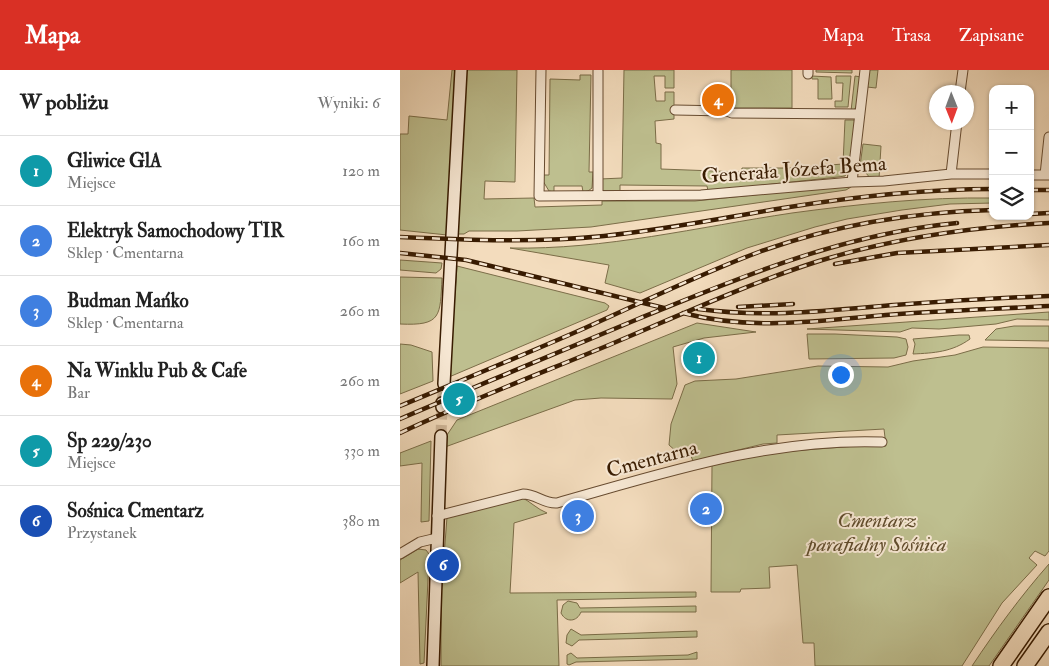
<!DOCTYPE html>
<html lang="pl">
<meta charset="utf-8">
<style>
:root{--surface:#fff;--page:#f2f2f2;--text:#222;--muted:#767676;--line:#e0e0e0;--accent:#d93025}
body{margin:0;font-family:"IM FELL Double Pica",serif;background:var(--page);color:var(--text)}
.controls{position:absolute;right:15px;top:15px;display:grid;overflow:hidden;border-radius:10px;box-shadow:0 1px 4px #0004}
.controls button{width:45px;height:45px;display:grid;place-items:center;padding:0;border:0;border-bottom:1px solid var(--line);background:var(--surface);color:var(--text);font:25px sans-serif}
.compass{position:absolute;left:529px;top:15px;width:45px;height:45px;border-radius:50%;background:var(--surface);box-shadow:0 1px 4px #0004;rotate:179deg}
.you{position:absolute;left:440px;top:304px;width:18px;height:18px;margin:-12px;border:4px solid #fff;border-radius:50%;background:#1a73e8;box-shadow:0 0 0 8px #1a73e833}
.badge{display:grid;place-items:center;width:32px;height:32px;border-radius:50%;background:var(--accent);color:#fff;font-size:16px;font-weight:700}
.pin{position:absolute;translate:-50% -50%;border:2px solid #fff;box-shadow:0 1px 5px #0006}
.list{margin:0;padding:0;list-style:none}
h2{display:flex;justify-content:space-between;align-items:center;height:65px;margin:0;padding:0 20px;font-size:21px}
h2 small{font-size:16px;font-weight:400;color:var(--muted)}
.list li{display:grid;grid-template-columns:32px 1fr auto;gap:15px;align-items:center;box-sizing:border-box;height:70px;padding:0 20px;border-top:1px solid var(--line)}
.list b{display:block;font-size:19px;white-space:nowrap}
.list p{margin:0;font-size:16px;white-space:nowrap;color:var(--muted)}
.list em{font-size:16px;font-style:normal;color:var(--muted)}
.icon{flex:none;width:28px;height:28px;fill:none;stroke:currentColor;stroke-width:2;stroke-linecap:round;stroke-linejoin:round}
.map{position:relative;flex:none;width:649px;height:596px;overflow:hidden}
header{display:flex;align-items:center;gap:30px;box-sizing:border-box;height:70px;padding:0 25px;background:var(--accent);color:#fff}
header strong{font-size:24px}
nav{display:flex;gap:28px;margin-inline-start:auto;font-size:18px}
main{display:flex}
aside{flex:1;background:var(--surface)}
.map>svg:first-child{display:block}
.green{fill:#bebf8f;stroke:#7b6d48}
.lines{fill:none;stroke-linecap:round;stroke-linejoin:round}
.secondary-tunnel{stroke:#ceb597;stroke-width:11;stroke-dasharray:11 5.5;stroke-linecap:butt}
.street-casing{stroke:#674b30;stroke-width:11}
.secondary-casing{stroke:#381b01;stroke-width:14}
.highway-casing{stroke:#381b01;stroke-width:18}
.street{stroke:#f7e8d4;stroke-width:9}
.secondary{stroke:#f7e8d4;stroke-width:11}
.highway{stroke:#f3dcbd;stroke-width:15}
.rail-casing{stroke:#381b01;stroke-width:4.5}
.rail{stroke:#f7e8d4;stroke-width:2.5;stroke-dasharray:8;stroke-linecap:butt}
.labels{text-anchor:middle;dominant-baseline:central;stroke-width:4;stroke-linejoin:round;paint-order:stroke}
.street-label{font-size:21px;fill:#381b01;stroke:#f7e8d4}
.park-label{font-size:21px;font-style:italic;fill:#604c2c;stroke:#f7e8d4}
</style>
<header>
<strong>Mapa</strong>
<nav><a>Mapa</a><a>Trasa</a><a>Zapisane</a></nav>
</header>
<main>
<aside>
<h2>W pobliżu<small>Wyniki: 6</small></h2>
<ul class="list">
<li><span class="badge" style="background:#0f9aa8">1</span><div><b>Gliwice GlA</b><p>Miejsce</p></div><em>120 m</em></li>
<li><span class="badge" style="background:#3f7fe0">2</span><div><b>Elektryk Samochodowy TIR</b><p>Sklep · Cmentarna</p></div><em>160 m</em></li>
<li><span class="badge" style="background:#3f7fe0">3</span><div><b>Budman Mańko</b><p>Sklep · Cmentarna</p></div><em>260 m</em></li>
<li><span class="badge" style="background:#e8710a">4</span><div><b>Na Winklu Pub &amp; Cafe</b><p>Bar</p></div><em>260 m</em></li>
<li><span class="badge" style="background:#0f9aa8">5</span><div><b>Sp 229/230</b><p>Miejsce</p></div><em>330 m</em></li>
<li><span class="badge" style="background:#1a4fb4">6</span><div><b>Sośnica Cmentarz</b><p>Przystanek</p></div><em>380 m</em></li>
</ul>
</aside>
<div class="map">
<svg width="649" height="596" viewBox="0 0 649 596">
<rect width="100%" height="100%" fill="#f3dcbd"/>
<filter id="stains"><feTurbulence type="fractalNoise" baseFrequency=".004" numOctaves="4"/><feColorMatrix values="0 0 0 0 .2 0 0 0 0 .09 0 0 0 0 .02 0 0 0 .5 -.17"/></filter>
<radialGradient id="worn" r=".72"><stop offset=".6" stop-color="#630" stop-opacity="0"/><stop offset="1" stop-color="#630" stop-opacity=".3"/></radialGradient>
<path class="green" d="M52,0H55L47,165L0,160V64H8L9,46L47,50Z
M65,0H117L115,112L85,111L84,129L134,128L135,137L202,135V131H295L451,115V117L446,120L191,157L117,161H69L64,164H57Z
M224,0H274V18H265V6H254L256,31H265V22H274V49L255,51L256,73L261,74V99L341,102L342,98H390L443,94L445,50H454L455,52L449,99L445,106L438,107L308,121L307,116L220,115V121H200V109L222,108Z
M331,0H392V38H331Z
M416,0H452V3L416,2Z
M469,0H478L476,18L467,17Z
M180,5H191L189,102H193L192,118L188,121L183,122L182,116H154V122L149,121L143,111V105H149L150,9L180,10Z
M412,6L431,7L432,29H418V9H412Z
M436,6H451L448,37H435V31H442L443,13H436Z
M455,6L461,7L456,38L451,41Z
M463,74L481,76L479,109H471L460,96Z
M593,128V133L550,134L502,140L447,149L415,157L347,178L240,223L205,213L209,195L110,178C205,180 298,157 392,143C459,134 525,127 593,128Z
M0,190L42,193L41,199L36,203L0,200Z
M57,196L205,233L209,236L207,240L49,307Z
M0,207L42,208C40,246 42,256 0,254Z
M649,242V250L617,249L596,254L539,259L512,258L500,262L407,259Z
M297,253L356,262L304,268L273,277L277,314L272,329L201,328L175,330L45,377V368L57,350Z
M614,256H649V271L585,270L596,259Z
M407,264H435L497,267L506,269L508,277L506,285L494,288L409,289Z
M559,265H569L570,269C552,282 534,283 513,284L515,274L513,269Z
M0,274L11,275L32,282L33,311L0,324Z
M583,277L649,278V481L645,486L635,481L629,488L637,495L602,533L562,596H415L414,573H403L397,495L369,497L370,518L341,519L340,522H311L312,395L379,382L456,376H486L484,359L377,365V373L363,374L293,391L289,381L277,382L269,375L271,354L285,315L295,311L336,309L418,296L488,297L513,291L555,285Z
M31,371L29,451L21,452L22,393L0,396V383Z
M121,427C131,432 137,439 147,443L114,453L110,523L296,522V527L157,530L159,596H41V526L47,447Z
M18,479L26,480L29,484V489L24,593L20,594L18,502L0,513V490Z
M649,494V510L589,596H572C596,560 620,527 649,494Z
M168,531L177,533L180,538L296,536V542H181C177,552 166,553 161,543L163,535Z
M171,559L181,565L297,561V567L179,570L172,576L166,573L167,565Z
M297,582V589L176,592L169,595L167,594V585L171,583L177,588L288,585Z"/>
<g class="lines">
<path class="secondary-tunnel" d="M42,333L44,314
M41,366L42,337"/>
<defs>
<path id="street" d="M141,0L139,126L301,125L452,112L484,111L551,104H593
M198,1V125
M408,4V0
M560,22L563,0
M275,40L327,41L332,43L460,44
M551,104L557,52
M630,105H649
M645,105L649,67
M452,112L465,0
M37,446L123,424C136,424 144,434 157,433C264,403 369,368 482,372
M0,484L20,472L37,468"/>
<path id="secondary" d="M44,314L61,0
M42,337V333
M33,596L41,366"/>
<path id="highway" d="M601,596L649,527
M625,596L649,562"/>
</defs>
<use href="#street" class="street-casing"/>
<use href="#secondary" class="secondary-casing"/>
<use href="#highway" class="highway-casing"/>
<use href="#street" class="street"/>
<use href="#secondary" class="secondary"/>
<use href="#highway" class="highway"/>
<defs>
<path id="rail" d="M630,120H649
M630,144L649,143
M0,167C68,170 136,173 204,166C264,160 323,148 383,138C452,127 522,119 593,119
M0,183L66,190L264,238
M435,194L497,183L649,175
M338,237L393,234
M298,239C366,248 425,241 494,235C546,231 597,228 649,226
M283,243C352,261 417,251 486,245C540,241 595,239 649,236
M0,336C62,310 124,285 185,258C243,232 300,204 359,182C434,155 513,142 593,140
M0,349C79,315 159,282 238,249C343,206 443,164 557,153
M0,363C68,331 139,304 209,275C278,246 347,214 419,191C494,168 571,157 649,153"/>
</defs>
<use href="#rail" class="rail-casing"/>
<use href="#rail" class="rail"/>
</g>
<g class="labels">
<g class="street-label">
<text transform="translate(394 100) rotate(-4)">Generała Józefa Bema</text>
<text transform="translate(252 389) rotate(-15)">Cmentarna</text>
</g>
<g class="park-label">
<text x="477" y="450">Cmentarz<tspan x="477" dy="24">parafialny Sośnica</tspan></text>
</g>
</g>
<rect width="100%" height="100%" filter="url(#stains)"/>
<rect width="100%" height="100%" fill="url(#worn)"/>
</svg>
<div class="controls">
<button>+</button>
<button>−</button>
<button><svg class="icon" aria-label="layers" viewBox="0 0 24 24"><path d="M12 4l9 5-9 5-9-5zM3 14l9 5 9-5"/></svg></button>
</div>
<svg class="compass" viewBox="-18 -18 36 36"><path d="M0-13l5 13h-10z" fill="#e53935"/><path d="M0 13l5-13h-10z" fill="#767676"/></svg>
<div class="you"></div>
<div class="pin badge" style="left:299px;top:288px;background:#0f9aa8">1</div>
<div class="pin badge" style="left:306px;top:439px;background:#3f7fe0">2</div>
<div class="pin badge" style="left:178px;top:446px;background:#3f7fe0">3</div>
<div class="pin badge" style="left:318px;top:30px;background:#e8710a">4</div>
<div class="pin badge" style="left:59px;top:329px;background:#0f9aa8">5</div>
<div class="pin badge" style="left:43px;top:495px;background:#1a4fb4">6</div>
</div>
</main>
